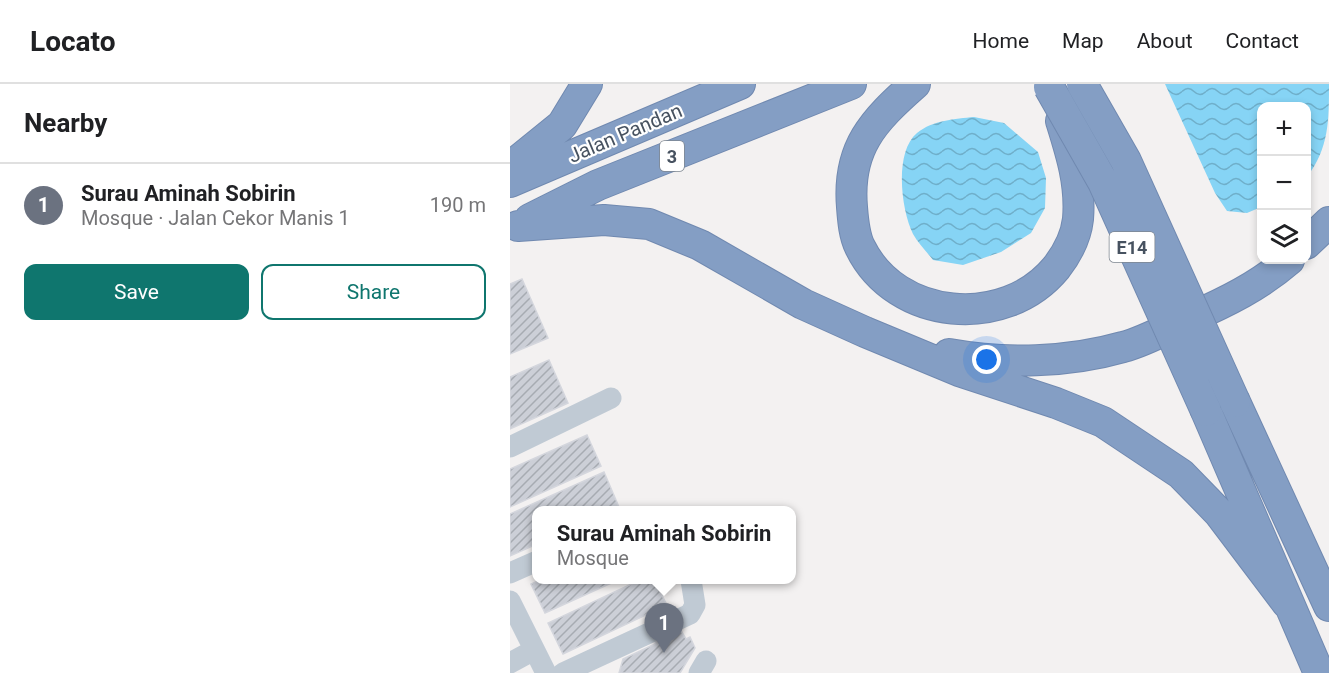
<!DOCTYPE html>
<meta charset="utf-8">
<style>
:root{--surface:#fff;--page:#f2f2f2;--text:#202124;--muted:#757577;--line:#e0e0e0;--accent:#0f766e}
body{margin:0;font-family:Roboto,sans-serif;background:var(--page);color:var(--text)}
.controls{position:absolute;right:18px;top:18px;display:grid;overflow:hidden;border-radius:12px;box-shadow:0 3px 9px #0003}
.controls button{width:54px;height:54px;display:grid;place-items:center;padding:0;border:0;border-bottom:2px solid var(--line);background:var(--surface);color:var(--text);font:30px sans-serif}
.you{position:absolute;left:477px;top:276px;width:21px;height:21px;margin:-15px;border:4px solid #fff;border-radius:50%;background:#1a73e8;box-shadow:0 0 0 9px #1a73e833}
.badge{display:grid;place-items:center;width:39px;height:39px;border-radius:50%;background:var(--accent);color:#fff;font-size:20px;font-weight:700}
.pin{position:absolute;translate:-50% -50px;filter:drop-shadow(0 2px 3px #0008)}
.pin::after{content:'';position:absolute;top:32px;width:21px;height:18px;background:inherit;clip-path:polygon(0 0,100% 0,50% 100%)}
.popup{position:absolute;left:22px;top:422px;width:264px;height:78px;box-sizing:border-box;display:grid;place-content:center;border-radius:12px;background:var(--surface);filter:drop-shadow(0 2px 4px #0005);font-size:20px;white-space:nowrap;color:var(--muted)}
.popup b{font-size:22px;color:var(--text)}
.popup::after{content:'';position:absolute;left:50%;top:100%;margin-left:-12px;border:12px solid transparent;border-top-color:var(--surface)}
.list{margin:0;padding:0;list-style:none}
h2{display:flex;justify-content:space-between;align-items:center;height:78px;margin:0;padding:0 24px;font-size:26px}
h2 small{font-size:20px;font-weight:400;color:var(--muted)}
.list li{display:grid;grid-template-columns:39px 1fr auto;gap:18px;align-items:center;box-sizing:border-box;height:84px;padding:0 24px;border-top:2px solid var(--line)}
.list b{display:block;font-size:22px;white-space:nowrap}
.list p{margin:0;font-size:20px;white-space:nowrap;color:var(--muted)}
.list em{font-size:20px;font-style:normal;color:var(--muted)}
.actions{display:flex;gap:12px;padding:18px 24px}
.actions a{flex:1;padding:14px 0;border:2px solid var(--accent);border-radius:12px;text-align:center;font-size:21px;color:var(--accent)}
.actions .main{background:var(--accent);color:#fff}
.icon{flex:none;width:33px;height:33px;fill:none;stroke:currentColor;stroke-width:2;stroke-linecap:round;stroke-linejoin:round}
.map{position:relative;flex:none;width:819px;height:589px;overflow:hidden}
header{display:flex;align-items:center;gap:36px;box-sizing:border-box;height:84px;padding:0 30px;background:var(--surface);border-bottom:2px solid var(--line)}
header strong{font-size:28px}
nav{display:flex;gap:33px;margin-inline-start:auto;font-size:21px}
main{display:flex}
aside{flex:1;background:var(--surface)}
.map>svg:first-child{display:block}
.water{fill:url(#water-waves)}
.building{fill:url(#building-hatch);stroke:#d4d6dd;stroke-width:1.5}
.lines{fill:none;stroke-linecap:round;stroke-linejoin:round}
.highway-casing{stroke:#7089b0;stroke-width:32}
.minor{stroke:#c0cad4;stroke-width:21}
.highway{stroke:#849ec4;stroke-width:30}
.highway-bridge-casing{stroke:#7089b0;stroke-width:32;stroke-linecap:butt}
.highway-bridge{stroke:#849ec4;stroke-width:30}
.labels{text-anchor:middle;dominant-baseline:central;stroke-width:4.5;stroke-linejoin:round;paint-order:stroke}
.shield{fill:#fff;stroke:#7e8690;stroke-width:1.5}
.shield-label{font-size:18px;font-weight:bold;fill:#475260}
.street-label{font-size:20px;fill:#475260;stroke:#fff}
</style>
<header>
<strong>Locato</strong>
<nav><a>Home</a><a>Map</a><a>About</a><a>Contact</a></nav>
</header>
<main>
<aside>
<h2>Nearby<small></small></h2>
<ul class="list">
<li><span class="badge" style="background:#6b7280">1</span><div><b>Surau Aminah Sobirin</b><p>Mosque · Jalan Cekor Manis 1</p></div><em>190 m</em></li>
</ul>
<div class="actions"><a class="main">Save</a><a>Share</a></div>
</aside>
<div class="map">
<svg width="819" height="589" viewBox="0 0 819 589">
<defs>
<pattern id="water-waves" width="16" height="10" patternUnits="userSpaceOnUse" patternTransform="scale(1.5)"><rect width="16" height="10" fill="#86d4f5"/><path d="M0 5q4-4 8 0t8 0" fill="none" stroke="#6fafca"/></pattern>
<pattern id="building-hatch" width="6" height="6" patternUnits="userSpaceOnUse" patternTransform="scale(1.5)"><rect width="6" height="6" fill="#cccfd7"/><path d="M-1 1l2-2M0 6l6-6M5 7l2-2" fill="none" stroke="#a7abb2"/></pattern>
</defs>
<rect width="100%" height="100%" fill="#f3f1f1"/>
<path class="water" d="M655,0H819C819,37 819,64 797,93L796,22H752L751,123L737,129L717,127L705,109Z
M464,33L494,39L528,68L536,94L535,124L521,149L491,168L453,181L423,176C417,168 408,159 403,150C391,126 384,68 407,49C423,36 445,35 464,33Z"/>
<path class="building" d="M12,195L38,254L0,270V200Z
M39,276L58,319L0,345V293Z
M77,351L91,382L0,423V385Z
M94,388L109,423L101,426H27V460L0,472V430Z
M30,496H108L35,529L21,500Z
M130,496H144L157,521L53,570L38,539Z
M170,545L176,555L180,553L185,564L170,589H109L113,575L145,560L146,556Z"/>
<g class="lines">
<defs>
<path id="highway" d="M405,0C363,37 337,64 342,123C343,136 344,151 350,163C386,237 495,246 546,184C557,170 566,153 568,135C571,100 561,69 551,37
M0,83L52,41L77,0
M0,98L230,0
M20,135L88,101L341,0
M8,142L94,136L139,140L190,161L293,220L355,248L449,287L546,319L593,338L671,390L709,429L777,519
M796,160L819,138
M439,270C495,280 557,279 613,263C636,257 658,244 680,234C716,218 749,202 779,176
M725,318L819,522
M696,327L809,589"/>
</defs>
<use href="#highway" class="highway-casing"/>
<path class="minor" d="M0,363L101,314
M0,489L27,477
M0,517L36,589
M0,579L24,566
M53,589L180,530L185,521L181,496
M189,589L196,577"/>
<use href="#highway" class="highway"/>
<defs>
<path id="highway-bridge" d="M572,0L616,77L725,318
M539,3L593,98L696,327"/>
</defs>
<use href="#highway-bridge" class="highway-bridge-casing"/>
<use href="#highway-bridge" class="highway-bridge"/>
</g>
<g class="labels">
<g class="shield">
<rect x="150" y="57" width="24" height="30" rx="4.5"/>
<rect x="599.5" y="148" width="45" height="30" rx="4.5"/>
</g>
<g class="shield-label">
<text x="162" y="72">3</text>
<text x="622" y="163">E14</text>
</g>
<g class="street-label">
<text transform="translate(115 49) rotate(-23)">Jalan Pandan</text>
</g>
</g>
</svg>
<div class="controls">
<button>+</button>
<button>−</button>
<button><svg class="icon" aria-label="layers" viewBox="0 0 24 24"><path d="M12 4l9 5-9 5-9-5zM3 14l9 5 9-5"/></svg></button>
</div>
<div class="you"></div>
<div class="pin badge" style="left:154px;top:569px;background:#6b7280">1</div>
<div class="popup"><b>Surau Aminah Sobirin</b>Mosque</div>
</div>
</main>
